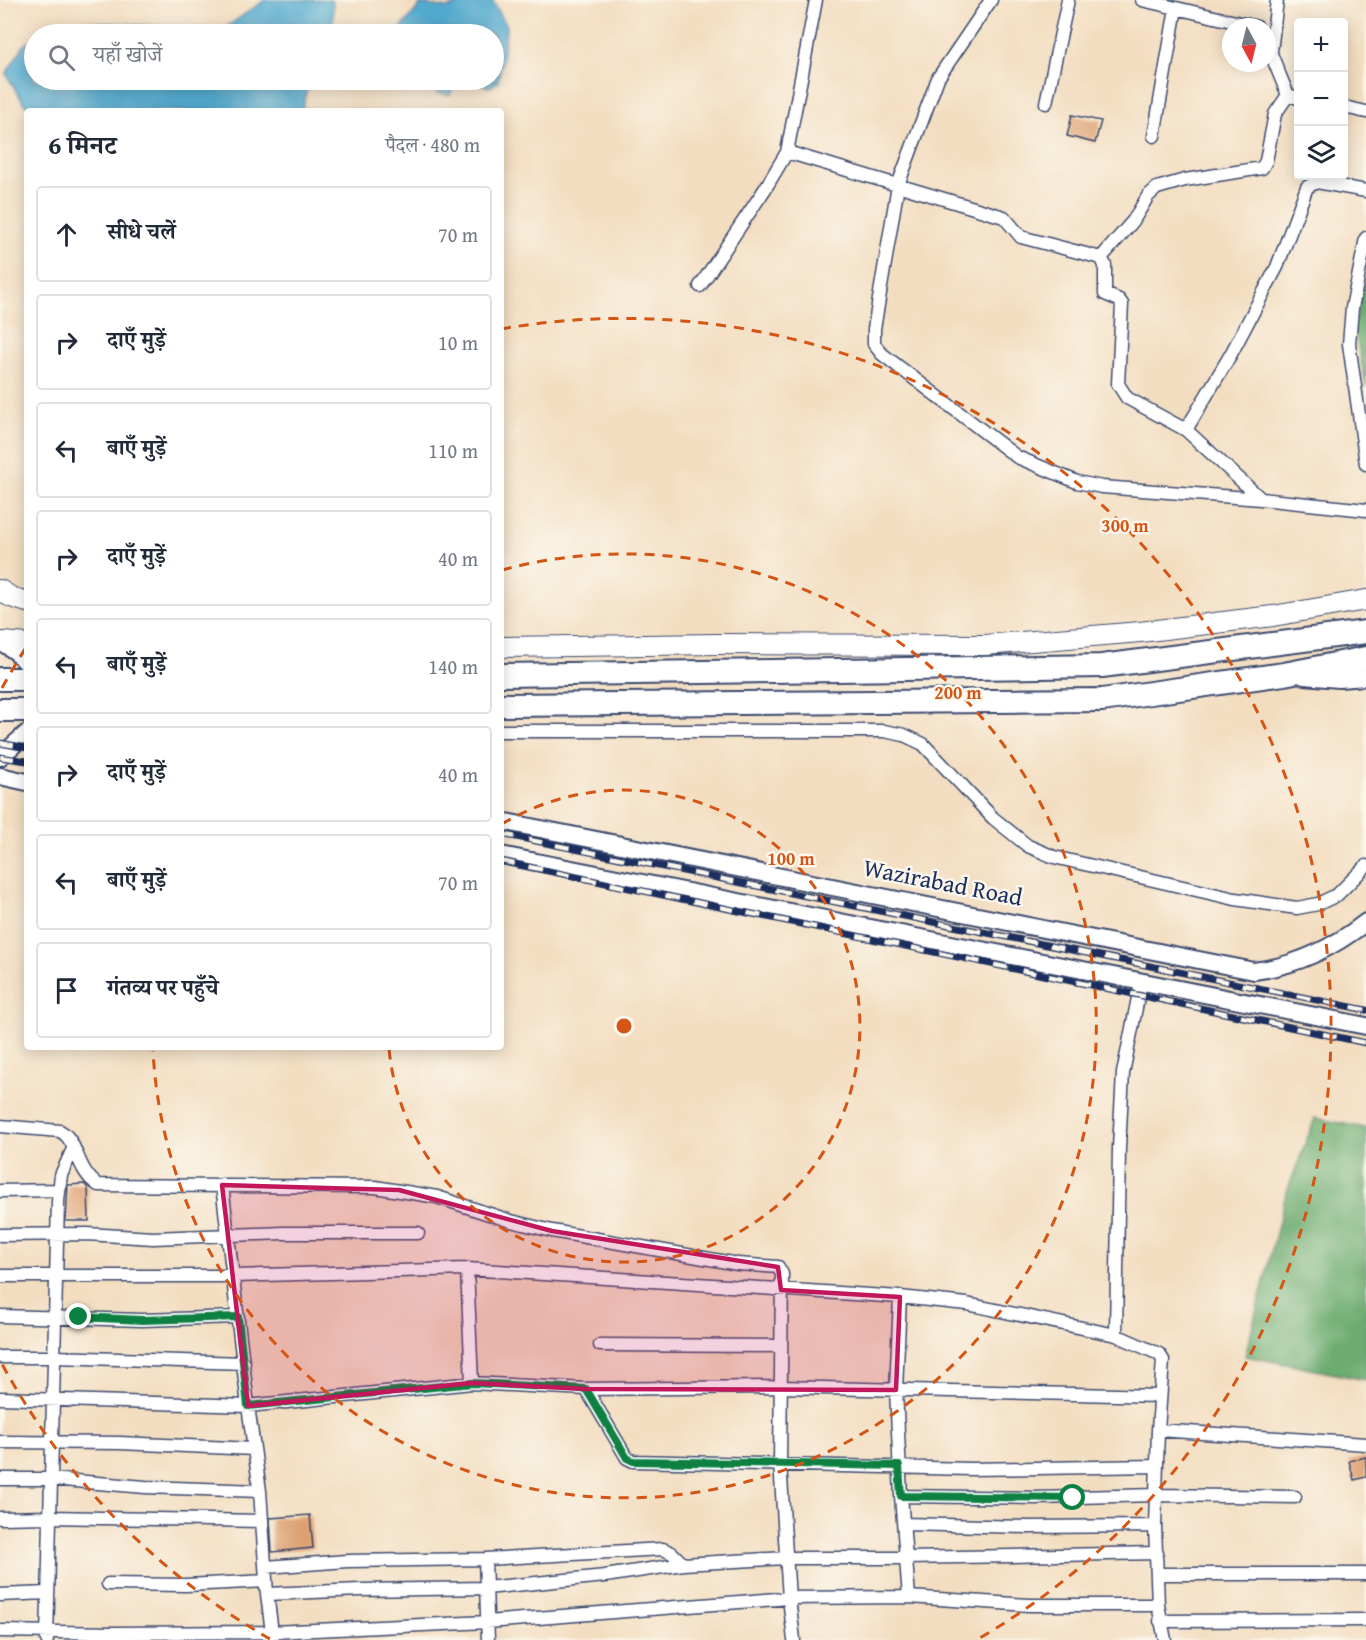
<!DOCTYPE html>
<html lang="hi">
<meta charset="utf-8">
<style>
:root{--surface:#fff;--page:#f2f2f3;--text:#1f2937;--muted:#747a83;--line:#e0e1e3}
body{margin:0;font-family:"Gentium Book Plus","Noto Serif Devanagari",serif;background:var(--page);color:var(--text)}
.controls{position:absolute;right:18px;top:18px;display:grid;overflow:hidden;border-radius:6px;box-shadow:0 3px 15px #0003}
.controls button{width:54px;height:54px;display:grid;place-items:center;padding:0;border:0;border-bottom:2px solid var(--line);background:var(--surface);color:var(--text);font:30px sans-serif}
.compass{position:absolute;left:1222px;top:18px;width:54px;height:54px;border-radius:50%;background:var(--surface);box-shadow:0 3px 15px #0003;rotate:173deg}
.stop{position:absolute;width:18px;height:18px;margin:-14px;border:4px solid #0b8043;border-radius:50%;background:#fff}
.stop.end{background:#0b8043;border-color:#fff;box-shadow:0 2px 6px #0008}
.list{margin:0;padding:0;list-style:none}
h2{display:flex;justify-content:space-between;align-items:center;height:78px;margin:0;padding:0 24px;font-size:26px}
h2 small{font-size:20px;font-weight:400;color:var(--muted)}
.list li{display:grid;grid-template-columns:39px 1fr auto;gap:18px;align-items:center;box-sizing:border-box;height:96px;margin:0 12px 12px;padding:0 12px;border:2px solid var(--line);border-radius:6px}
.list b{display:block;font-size:22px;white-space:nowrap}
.list em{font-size:20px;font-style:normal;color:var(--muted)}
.icon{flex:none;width:33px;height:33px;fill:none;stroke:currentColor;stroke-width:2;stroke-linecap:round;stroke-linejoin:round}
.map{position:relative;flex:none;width:1366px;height:1640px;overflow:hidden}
.search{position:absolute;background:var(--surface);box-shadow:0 3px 15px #0003;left:24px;top:24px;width:480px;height:66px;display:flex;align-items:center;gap:15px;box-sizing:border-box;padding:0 21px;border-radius:33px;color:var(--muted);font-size:22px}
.panel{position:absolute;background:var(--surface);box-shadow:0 3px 15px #0003;left:24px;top:108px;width:480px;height:942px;border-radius:6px}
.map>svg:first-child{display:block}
.forest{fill:#6cac6f;stroke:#446e66;stroke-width:1.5}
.water{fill:#52aacf;stroke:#366c96;stroke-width:1.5}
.building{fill:#dd9f6e}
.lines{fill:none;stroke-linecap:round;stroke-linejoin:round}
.street-casing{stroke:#3b496d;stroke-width:15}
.secondary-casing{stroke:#3b496d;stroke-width:20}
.primary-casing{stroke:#3b496d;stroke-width:22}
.highway-casing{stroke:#3b496d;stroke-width:26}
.street{stroke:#fff;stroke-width:12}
.secondary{stroke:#fff;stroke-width:16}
.primary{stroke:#fff;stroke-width:20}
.highway{stroke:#fff;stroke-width:22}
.rail-casing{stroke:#1b2f5e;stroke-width:7}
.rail{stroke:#fbf7ec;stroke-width:4.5;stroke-dasharray:14;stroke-linecap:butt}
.route{stroke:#0b8043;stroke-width:8}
.marked{fill:#c2185b;fill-opacity:0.2;stroke:#c2185b;stroke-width:4.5;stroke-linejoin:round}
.ring{fill:none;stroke:#d45514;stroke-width:3;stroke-dasharray:10 8}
.labels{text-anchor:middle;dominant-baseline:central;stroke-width:5;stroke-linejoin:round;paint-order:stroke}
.street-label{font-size:24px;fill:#1b2f5e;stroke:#fbf7ec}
.centre{fill:#d45514;stroke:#fbf7ec;stroke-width:3}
.ring-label{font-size:18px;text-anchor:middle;font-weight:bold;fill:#d45514;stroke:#fbf7ec;stroke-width:5;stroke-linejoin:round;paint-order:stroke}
</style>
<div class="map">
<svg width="1366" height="1640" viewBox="0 0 1366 1640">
<rect width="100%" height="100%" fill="#fbf7ec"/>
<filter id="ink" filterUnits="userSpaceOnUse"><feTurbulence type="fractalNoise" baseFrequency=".0167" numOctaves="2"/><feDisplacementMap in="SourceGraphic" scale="12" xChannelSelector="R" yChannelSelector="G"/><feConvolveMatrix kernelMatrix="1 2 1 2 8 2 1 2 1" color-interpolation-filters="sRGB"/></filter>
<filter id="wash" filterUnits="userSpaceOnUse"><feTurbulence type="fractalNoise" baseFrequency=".008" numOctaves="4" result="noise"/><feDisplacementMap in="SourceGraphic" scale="24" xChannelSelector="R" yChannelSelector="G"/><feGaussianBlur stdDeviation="1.35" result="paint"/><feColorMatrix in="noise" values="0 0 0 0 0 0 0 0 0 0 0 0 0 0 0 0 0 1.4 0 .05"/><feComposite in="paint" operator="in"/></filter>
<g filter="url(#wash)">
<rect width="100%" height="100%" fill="#f3ddc0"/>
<path class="forest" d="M1366,278V387L1354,326Z
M1315,1118L1366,1128V1380L1245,1356L1286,1194Z"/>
<path class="water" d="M265,0H330L333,2V34H40L52,27L91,22L222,30Z
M468,0H492L507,26L498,82L489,87L461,80H494V34H396L421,4L448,8Z
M34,38V80H309L302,111H34L25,105L6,74L24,45Z
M428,80H457L450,95L437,93Z"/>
<g id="blocks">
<path class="building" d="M1072,115L1101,121L1095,143L1067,136Z
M84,1184L88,1188L89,1221H66L68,1185Z
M1366,1457V1477L1354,1480L1349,1461Z
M310,1515L313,1548L272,1552L270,1518Z"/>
</g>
</g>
<g filter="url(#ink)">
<use href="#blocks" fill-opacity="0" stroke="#3b496d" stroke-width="1.5"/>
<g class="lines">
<defs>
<path id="street" d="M816,0L787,152L1004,217L1021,237L1101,258L1105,265V294L1119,300L1122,304L1118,384L1127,398L1186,430L1261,499
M991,0L938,78L898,185L874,329V344L882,354L1017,457L1077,482L1102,487L1261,499L1366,510
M1142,0L1257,27
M1267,44L1285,88L1288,95L1298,98
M1271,52L1277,0
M1046,103L1068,0
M1344,107L1366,112
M1154,136L1176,8
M1366,238L1352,308L1349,344L1366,464
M1101,258L1133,221L1148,196L1157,188L1185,180L1262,168L1266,161L1275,114L1288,95
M700,286L765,189L787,152
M1186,430L1231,354L1277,267L1307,187L1317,182L1366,191
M501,731H884L904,735L923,744L993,818L1028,846L1054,857L1235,899L1297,908L1318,904L1337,895L1366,866
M0,1126L60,1131C78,1140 76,1171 98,1185L375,1187L437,1197L511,1221L552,1231L738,1264L778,1267L782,1274L780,1463L789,1598L794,1640
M222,1185L248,1406L260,1491L267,1594L273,1640
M0,1191L59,1190
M0,1235L87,1234L153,1238L284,1233H418
M467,1269L472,1383
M0,1276H234L467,1269L900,1297L967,1304L1116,1335L1159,1354L1163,1360L1158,1430L1155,1526L1158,1605L1165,1640
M900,1297L896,1390L901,1496L909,1597
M0,1316L142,1320L238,1317
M1116,1335L1119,1148L1123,1073L1141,983
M600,1345L780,1346
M0,1357H55L244,1363
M586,1389L627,1458L633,1461L971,1469L1156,1466
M0,1398L248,1406L472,1383L586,1389L780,1387L1160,1396
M1158,1430L1366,1444
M0,1442L120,1443L254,1449
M0,1479H51L145,1487L260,1491
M901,1496L1036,1498L1157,1495L1295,1497
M0,1518L49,1517L262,1521
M904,1524L1028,1527L1155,1526
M485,1559L488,1640
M266,1567L347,1561L485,1559L663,1549L672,1553L683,1564L786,1558H907L1157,1553
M1157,1574H1366
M108,1584L186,1585L266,1581
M267,1594L360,1590L486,1588L605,1576L683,1564
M0,1595L48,1593
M1160,1621L1366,1620
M0,1631L114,1633L272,1632L487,1622L789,1598L909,1597L1029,1605H1158
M47,1640L58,1201L61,1175L73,1149"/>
<path id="secondary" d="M0,641L16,652L27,663
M1304,676L1339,679L1366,677
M0,757L27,733
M0,776L27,782
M501,821L1254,971C1296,966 1333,948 1366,922
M501,855L1366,1026"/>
<path id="primary" d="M0,590L11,597L27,602
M3,642L27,644
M501,647L718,644L985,645L1140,632L1273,616L1366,600"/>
<path id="highway" d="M501,675L1102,666L1366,632
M0,679H27
M501,705L1102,700L1284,674L1366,658
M0,710H27"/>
</defs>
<use href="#street" class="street-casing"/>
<use href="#secondary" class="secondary-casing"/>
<use href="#primary" class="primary-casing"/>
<use href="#highway" class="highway-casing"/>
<use href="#street" class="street"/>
<use href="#secondary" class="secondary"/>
<use href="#primary" class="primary"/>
<use href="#highway" class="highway"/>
<defs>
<path id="rail" d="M0,743L27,748
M0,757L27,761
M501,834L1366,1010
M501,861L1366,1043"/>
</defs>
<use href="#rail" class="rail-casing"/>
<use href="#rail" class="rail"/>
</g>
</g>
<g class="lines" filter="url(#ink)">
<path class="route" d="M79,1317L142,1320L238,1317L248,1406L472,1383L586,1389L627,1458L633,1461L899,1466L901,1496L1073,1498"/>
</g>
<path class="marked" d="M222,1185L399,1190L552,1231L778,1267L781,1290L900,1297L896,1390L586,1389L472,1383L248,1406Z"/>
<g class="ring">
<path d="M502 824A236 236 0 1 1 389 1049"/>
<path d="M502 570A472 472 0 1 1 153 1051"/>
<path d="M270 1639A708 708 0 0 1 2 1364M2 688A708 708 0 0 1 27 646M501 329A708 708 0 0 1 978 1639"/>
</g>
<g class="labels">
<g class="street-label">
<text transform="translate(943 882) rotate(11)">Wazirabad Road</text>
</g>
</g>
<circle cx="624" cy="1026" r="9" class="centre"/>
<g class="ring-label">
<text x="1125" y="532">300 m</text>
<text x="958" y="699">200 m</text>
<text x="791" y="865">100 m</text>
</g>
</svg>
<div class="controls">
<button>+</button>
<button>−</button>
<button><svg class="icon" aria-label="layers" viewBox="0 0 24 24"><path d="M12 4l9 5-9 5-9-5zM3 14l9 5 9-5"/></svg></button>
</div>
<svg class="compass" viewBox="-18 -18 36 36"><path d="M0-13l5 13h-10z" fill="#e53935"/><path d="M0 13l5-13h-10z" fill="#747a83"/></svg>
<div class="stop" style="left:1073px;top:1498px"></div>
<div class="stop end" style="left:79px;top:1317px"></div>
<div class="search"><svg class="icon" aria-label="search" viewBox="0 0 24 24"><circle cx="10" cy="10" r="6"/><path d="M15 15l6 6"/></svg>यहाँ खोजें</div>
<section class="panel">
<h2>6 मिनट<small>पैदल · 480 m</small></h2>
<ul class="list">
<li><svg class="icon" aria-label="ahead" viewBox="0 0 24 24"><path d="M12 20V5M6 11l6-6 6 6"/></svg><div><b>सीधे चलें</b></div><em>70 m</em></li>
<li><svg class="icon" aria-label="right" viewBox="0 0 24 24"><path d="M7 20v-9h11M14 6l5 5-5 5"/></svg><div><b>दाएँ मुड़ें</b></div><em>10 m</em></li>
<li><svg class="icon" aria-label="left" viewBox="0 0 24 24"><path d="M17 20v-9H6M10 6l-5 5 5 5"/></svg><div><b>बाएँ मुड़ें</b></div><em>110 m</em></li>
<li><svg class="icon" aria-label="right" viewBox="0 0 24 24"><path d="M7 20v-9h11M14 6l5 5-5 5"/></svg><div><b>दाएँ मुड़ें</b></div><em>40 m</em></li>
<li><svg class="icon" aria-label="left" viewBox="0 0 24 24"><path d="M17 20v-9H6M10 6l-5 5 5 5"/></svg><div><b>बाएँ मुड़ें</b></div><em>140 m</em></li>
<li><svg class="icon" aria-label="right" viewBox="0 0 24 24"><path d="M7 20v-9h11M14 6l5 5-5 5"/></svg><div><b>दाएँ मुड़ें</b></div><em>40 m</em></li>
<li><svg class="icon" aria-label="left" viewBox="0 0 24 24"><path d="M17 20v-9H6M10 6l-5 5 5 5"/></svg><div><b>बाएँ मुड़ें</b></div><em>70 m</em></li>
<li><svg class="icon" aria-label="arrive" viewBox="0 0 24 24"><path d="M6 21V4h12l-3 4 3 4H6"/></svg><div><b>गंतव्य पर पहुँचे</b></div></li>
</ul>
</section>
</div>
